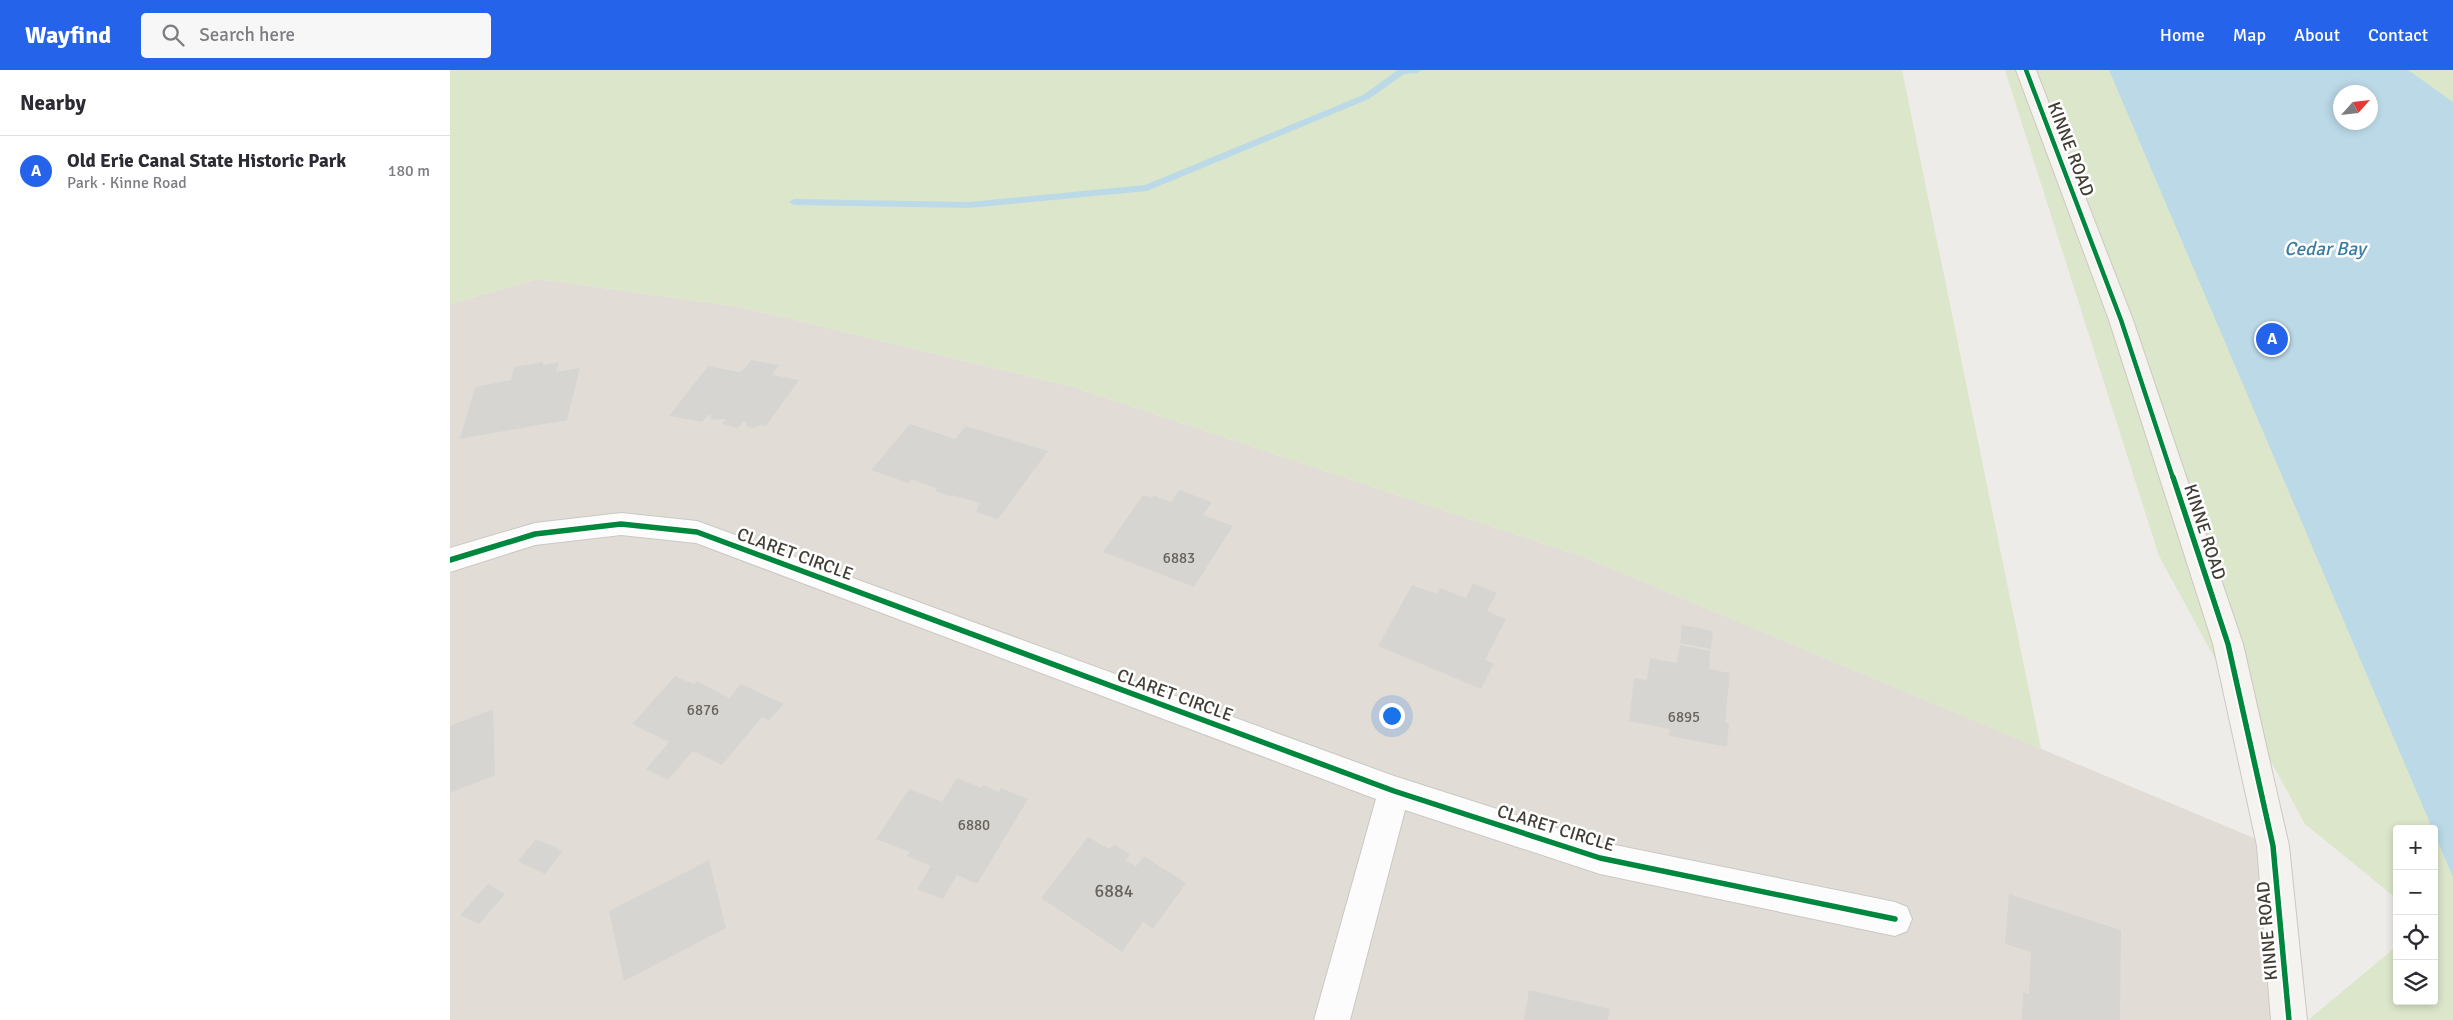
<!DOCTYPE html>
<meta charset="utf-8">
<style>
:root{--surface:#fff;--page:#f7f7f7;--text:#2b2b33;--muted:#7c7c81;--line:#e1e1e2;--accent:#2563eb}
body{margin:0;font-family:Signika,sans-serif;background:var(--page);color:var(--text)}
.controls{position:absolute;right:15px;bottom:15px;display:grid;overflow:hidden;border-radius:5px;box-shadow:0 2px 8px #0003}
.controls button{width:45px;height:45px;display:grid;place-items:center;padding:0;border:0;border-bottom:1px solid var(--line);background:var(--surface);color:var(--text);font:25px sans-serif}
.compass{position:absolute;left:1883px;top:15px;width:45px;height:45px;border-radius:50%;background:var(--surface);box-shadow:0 2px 8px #0003;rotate:63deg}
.you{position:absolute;left:941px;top:645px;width:18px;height:18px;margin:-12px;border:4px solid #fff;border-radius:50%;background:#1a73e8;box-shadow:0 0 0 8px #1a73e833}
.badge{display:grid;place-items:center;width:32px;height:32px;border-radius:50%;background:var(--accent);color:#fff;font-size:16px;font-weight:700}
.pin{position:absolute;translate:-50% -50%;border:2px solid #fff;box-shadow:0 1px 5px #0006}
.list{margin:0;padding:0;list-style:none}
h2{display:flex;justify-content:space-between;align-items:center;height:65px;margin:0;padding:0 20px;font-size:21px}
h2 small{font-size:16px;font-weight:400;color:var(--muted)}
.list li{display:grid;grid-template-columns:32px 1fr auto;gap:15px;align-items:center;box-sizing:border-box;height:70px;padding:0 20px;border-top:1px solid var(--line)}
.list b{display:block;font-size:19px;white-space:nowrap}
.list p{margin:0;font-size:16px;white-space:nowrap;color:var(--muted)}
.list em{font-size:16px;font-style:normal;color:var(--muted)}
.icon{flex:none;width:28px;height:28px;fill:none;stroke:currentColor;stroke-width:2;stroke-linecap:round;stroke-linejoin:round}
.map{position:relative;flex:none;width:2003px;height:950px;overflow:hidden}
header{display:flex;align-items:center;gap:30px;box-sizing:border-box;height:70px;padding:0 25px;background:var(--accent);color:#fff}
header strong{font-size:24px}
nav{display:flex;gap:28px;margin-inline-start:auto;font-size:18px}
.search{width:350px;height:45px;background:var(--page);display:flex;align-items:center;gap:12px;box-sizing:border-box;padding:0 18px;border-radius:5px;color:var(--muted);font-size:19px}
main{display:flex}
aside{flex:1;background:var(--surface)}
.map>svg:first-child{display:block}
.residential{fill:#e1ddd6}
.green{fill:#dce6ca;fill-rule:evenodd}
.water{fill:#bcd9e8;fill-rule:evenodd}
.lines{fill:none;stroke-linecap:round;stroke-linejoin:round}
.stream{fill:#bcd9e8;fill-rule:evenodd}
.building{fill:#d7d5d1}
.street-casing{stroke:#cac8c4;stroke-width:2}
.secondary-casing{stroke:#ccc8c0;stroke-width:2}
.street{fill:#fcfcfc;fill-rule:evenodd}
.secondary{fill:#f5f3ef;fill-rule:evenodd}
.cycleway-far1-casing{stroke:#fff;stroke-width:7}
.cycleway-casing{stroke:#fff;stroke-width:9}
.cycleway-far1{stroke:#00873e;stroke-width:4.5}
.cycleway{stroke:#00873e;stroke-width:5.5}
.labels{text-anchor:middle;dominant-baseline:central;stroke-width:5;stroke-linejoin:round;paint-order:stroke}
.number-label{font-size:15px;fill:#68645d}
.street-label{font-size:18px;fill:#423d35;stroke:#fff}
.near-number-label{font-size:18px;fill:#68645d}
.water-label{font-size:19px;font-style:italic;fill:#3a7ca3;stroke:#fff}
</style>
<header>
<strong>Wayfind</strong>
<div class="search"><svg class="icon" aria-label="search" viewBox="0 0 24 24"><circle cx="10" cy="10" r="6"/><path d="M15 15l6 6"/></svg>Search here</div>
<nav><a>Home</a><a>Map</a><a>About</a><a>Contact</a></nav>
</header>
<main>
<aside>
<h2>Nearby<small></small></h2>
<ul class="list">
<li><span class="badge">A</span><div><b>Old Erie Canal State Historic Park</b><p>Park · Kinne Road</p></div><em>180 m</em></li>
</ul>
</aside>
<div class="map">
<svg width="2003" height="950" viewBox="0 0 2003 950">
<rect width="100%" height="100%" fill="#eeece8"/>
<path class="residential" d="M88,209L290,237L623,317L1136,488L1823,776L1839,950H0V234Z"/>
<path class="green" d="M0,0H1452L1591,679L1136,488L623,317L290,237L88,209L0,234Z
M1555,0H2003V950H1858L1947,876V931H1984V759H1947V829L1855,754L1709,486ZM1890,22H1920V52H1890Z"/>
<path class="water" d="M1659,0H1958L2003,32V807ZM1890,22H1920V52H1890Z"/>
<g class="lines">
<path class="stream" d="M948,0H972L967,3L954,4L919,29L697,121L519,138L344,135L339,132L344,129L519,132L695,115L913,25Z"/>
</g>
<path class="building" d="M301,290L329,295L322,305L349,310L316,356L310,355L304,358L296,356V352H293L288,358L272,354L276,349L261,350V345H258L252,352L219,346L258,296L289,302L293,300Z
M93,292V295L109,292L106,302L130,298L117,350L10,369L25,317L61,310L64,297Z
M460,354L505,369L516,356L598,381L548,449L526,442L530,433L502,425L501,427L486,421V418L461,409L458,413L421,400Z
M729,420L762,432L753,445L783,456L744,517L653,482L693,425L702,428L703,425L721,432Z
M1023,513L1047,523L1037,541L1056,549L1035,590L1044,593L1031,619L928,576L962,515L987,524L990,518L1016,528Z
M1232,555L1263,561L1261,579L1230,573Z
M1230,575L1260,581L1259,599L1280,603L1275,653H1279L1277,677L1219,666L1220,659L1179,651L1184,608L1197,610L1200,588L1227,593Z
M225,606L244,614L247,611L279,628L291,614L334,634L319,650L312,647L272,695L243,681L218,710L196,699L219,672L182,654Z
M43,639L45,705L0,723V656Z
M507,708L531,718L533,715L549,722L551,718L578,729L527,814L507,805L493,829L467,819L481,796L457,786L460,782L426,769L459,719L492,732Z
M638,767L659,779L665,775L680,784L676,790L686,796L694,786L736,813L703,859L693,852L672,882L591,828Z
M86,769L113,781L95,804L68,791Z
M259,790L276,858L174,911L159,841Z
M38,814L55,824L29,854L10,845Z
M1559,824L1671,860L1670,950H1572L1573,922L1579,924L1581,882L1555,874Z
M1079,920L1160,939L1158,950H1074Z"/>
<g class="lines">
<defs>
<path id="street" d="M171,443L247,451L944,706L1150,772L1445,832L1457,837L1462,849L1457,861L1445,866L1150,804L955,740L900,950H864L926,729L246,473L171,465L85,475L0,502V478L85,453Z"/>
<path id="secondary" d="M1566,0H1586L1683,250L1793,574L1839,776L1857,950H1821L1807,776L1763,574L1659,250Z"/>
</defs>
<use href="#street" class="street-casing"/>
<use href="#secondary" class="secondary-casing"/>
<use href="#street" class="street"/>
<use href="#secondary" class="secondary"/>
<defs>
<path id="cycleway-far1" d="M1576,0L1671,250L1723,408"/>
<path id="cycleway" d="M1723,407L1778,574L1823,776L1839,950
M0,490L85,464L171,454L247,462L944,721L1150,788L1445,849"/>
</defs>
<use href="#cycleway-far1" class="cycleway-far1-casing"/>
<use href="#cycleway" class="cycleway-casing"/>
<use href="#cycleway-far1" class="cycleway-far1"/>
<use href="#cycleway" class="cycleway"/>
</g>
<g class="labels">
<g class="number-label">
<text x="729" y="488">6883</text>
<text x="253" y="640">6876</text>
<text x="1234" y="647">6895</text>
<text x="524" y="755">6880</text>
</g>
<g class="street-label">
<text transform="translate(1621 79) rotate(69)">KINNE ROAD</text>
<text transform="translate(1755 462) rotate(72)">KINNE ROAD</text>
<text transform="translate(345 484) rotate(20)">CLARET CIRCLE</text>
<text transform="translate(725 625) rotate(20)">CLARET CIRCLE</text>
<text transform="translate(1106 758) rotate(17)">CLARET CIRCLE</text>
<text transform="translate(1817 861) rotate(-95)">KINNE ROAD</text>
</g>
<g class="near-number-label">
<text x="664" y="821">6884</text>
</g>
<g class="water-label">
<text x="1875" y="179">Cedar Bay</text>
</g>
</g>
</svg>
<div class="controls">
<button>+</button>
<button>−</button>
<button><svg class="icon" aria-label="locate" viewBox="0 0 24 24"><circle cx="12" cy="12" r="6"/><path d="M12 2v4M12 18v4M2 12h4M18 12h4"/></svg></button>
<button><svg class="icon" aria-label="layers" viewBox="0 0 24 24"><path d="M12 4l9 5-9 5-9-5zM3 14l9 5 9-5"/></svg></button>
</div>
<svg class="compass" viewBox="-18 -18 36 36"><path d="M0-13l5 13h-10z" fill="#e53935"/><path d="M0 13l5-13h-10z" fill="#7c7c81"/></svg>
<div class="you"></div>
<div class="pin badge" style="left:1822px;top:269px">A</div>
</div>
</main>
